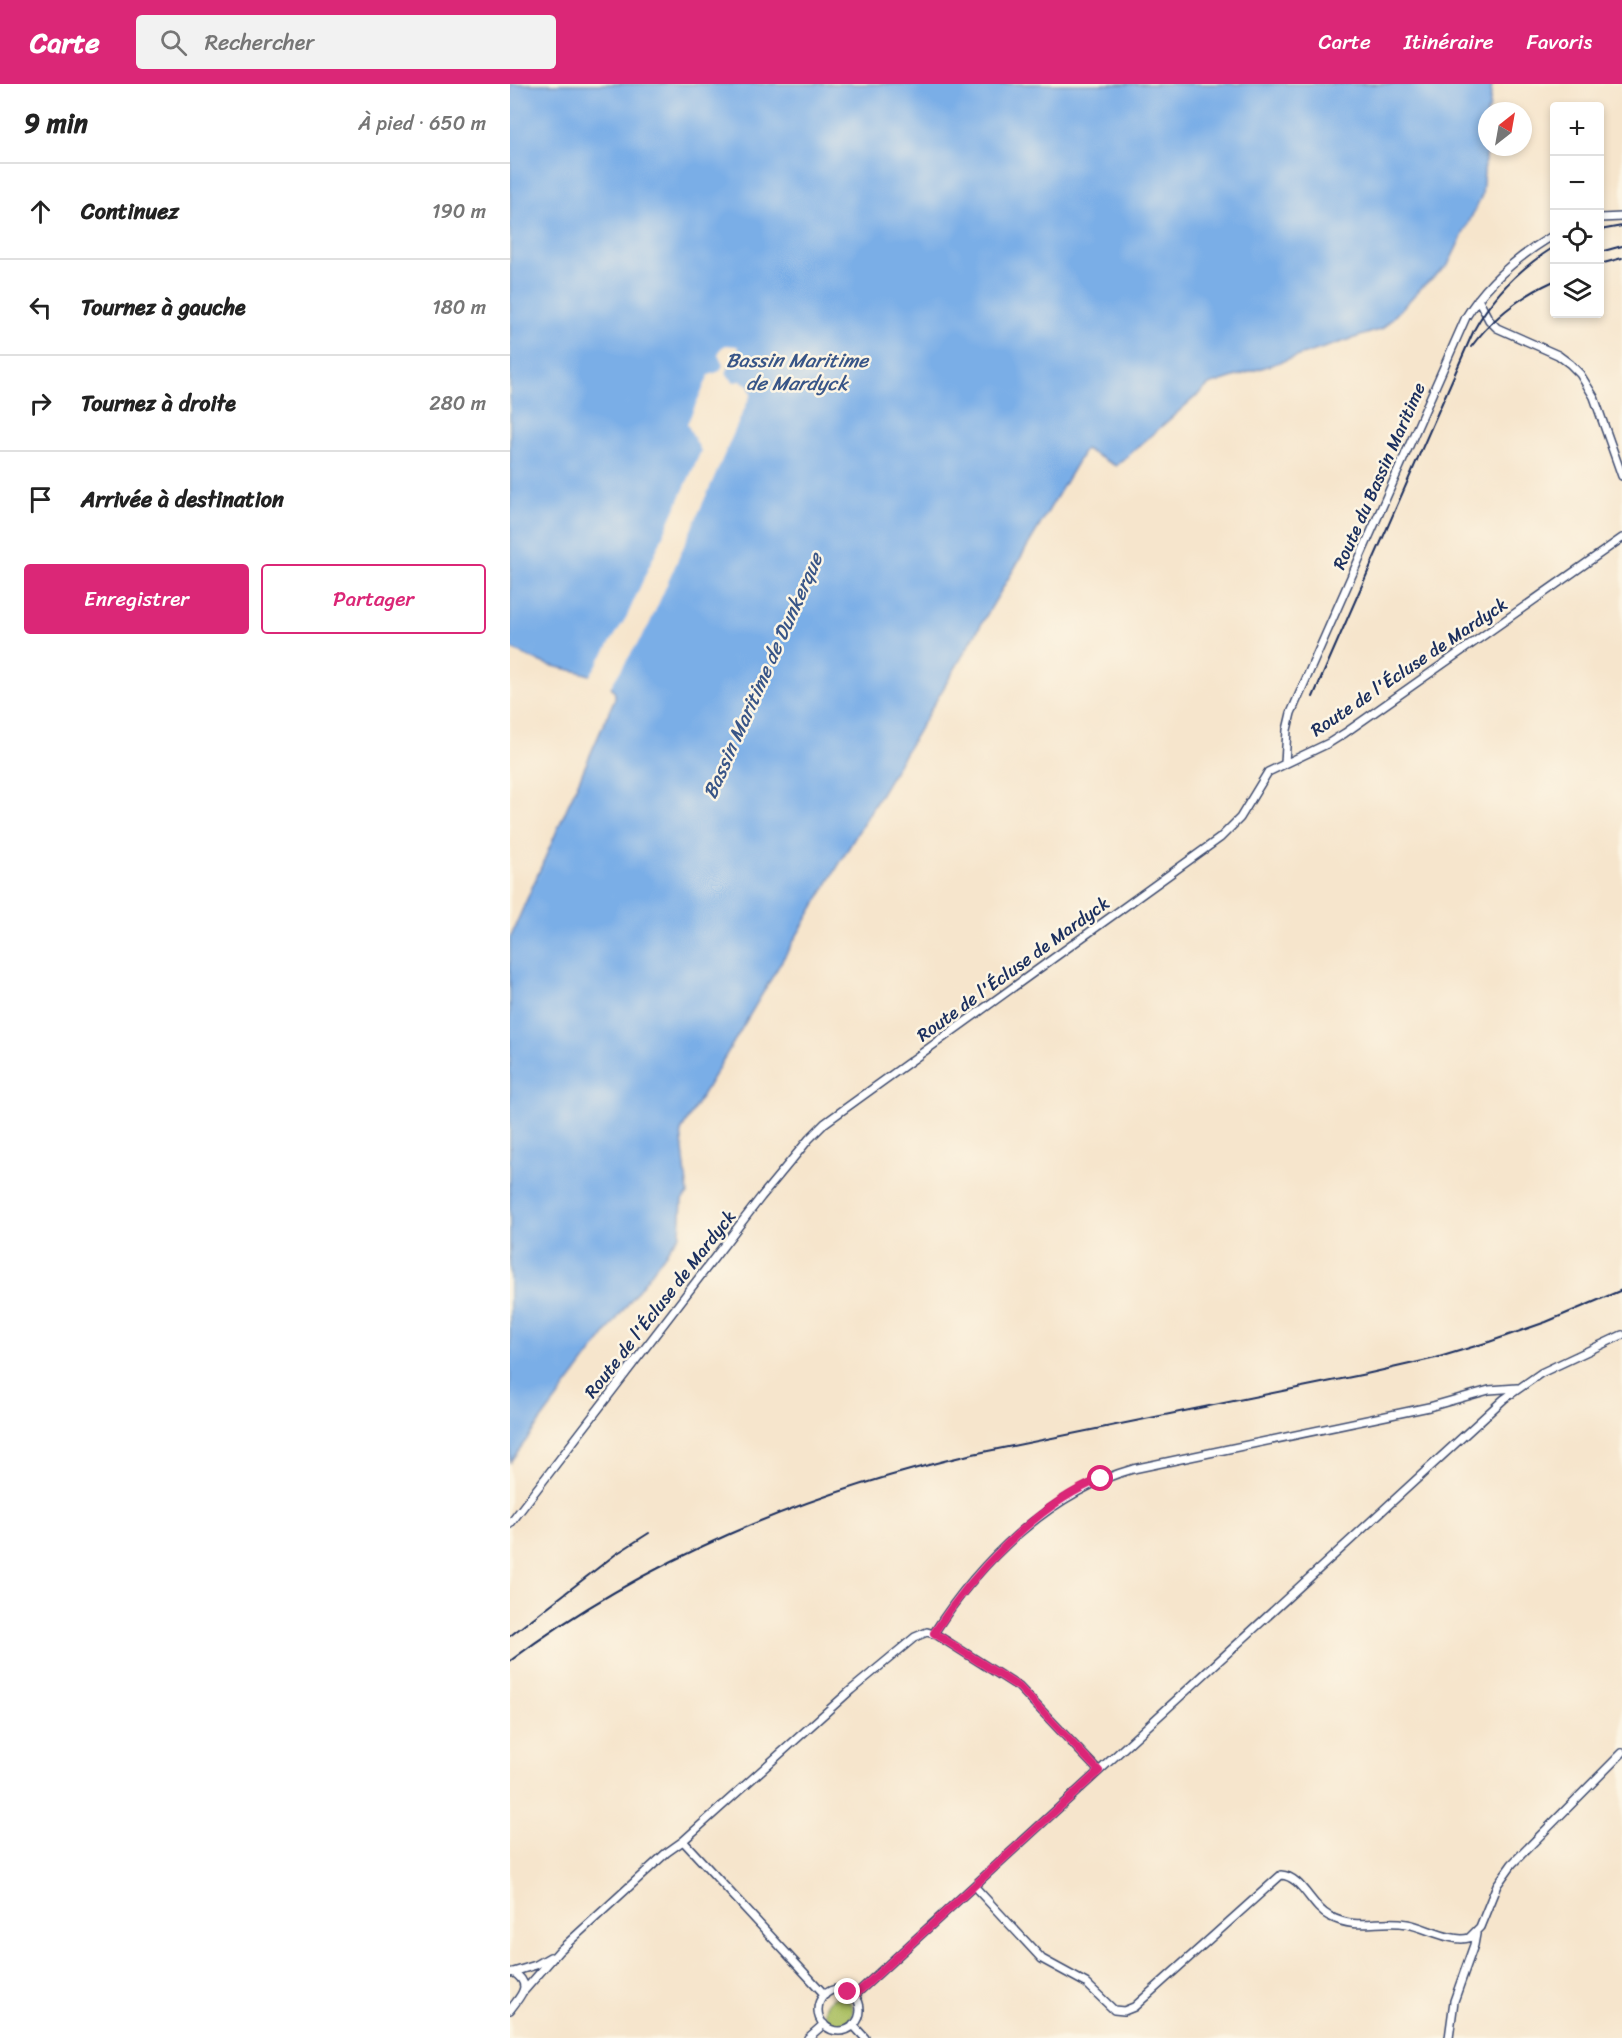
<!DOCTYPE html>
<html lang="fr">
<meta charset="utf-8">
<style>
:root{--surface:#fff;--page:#f2f2f2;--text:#222;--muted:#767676;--line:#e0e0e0;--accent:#db2777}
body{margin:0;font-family:Sriracha,sans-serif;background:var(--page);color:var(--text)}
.controls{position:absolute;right:18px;top:18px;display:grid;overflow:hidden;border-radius:6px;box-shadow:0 3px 9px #0003}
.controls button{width:54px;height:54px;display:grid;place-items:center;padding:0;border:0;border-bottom:2px solid var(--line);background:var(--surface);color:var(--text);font:30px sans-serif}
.compass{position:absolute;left:968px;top:18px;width:54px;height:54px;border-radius:50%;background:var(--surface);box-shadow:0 3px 9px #0003;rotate:31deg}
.stop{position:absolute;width:18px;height:18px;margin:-14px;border:4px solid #db2777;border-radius:50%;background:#fff}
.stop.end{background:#db2777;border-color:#fff;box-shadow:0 2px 6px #0008}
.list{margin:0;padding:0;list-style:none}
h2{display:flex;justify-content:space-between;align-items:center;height:78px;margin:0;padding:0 24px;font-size:26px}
h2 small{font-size:20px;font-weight:400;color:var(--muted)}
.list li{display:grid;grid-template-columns:39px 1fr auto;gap:18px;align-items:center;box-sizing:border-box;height:96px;padding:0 24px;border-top:2px solid var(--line)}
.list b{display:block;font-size:22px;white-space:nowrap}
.list em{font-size:20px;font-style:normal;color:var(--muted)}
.actions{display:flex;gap:12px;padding:18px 24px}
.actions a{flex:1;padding:14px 0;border:2px solid var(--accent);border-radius:6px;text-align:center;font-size:21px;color:var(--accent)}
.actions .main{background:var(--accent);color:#fff}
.icon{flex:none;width:33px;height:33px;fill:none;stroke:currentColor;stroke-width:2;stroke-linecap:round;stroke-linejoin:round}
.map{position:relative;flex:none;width:1112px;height:1954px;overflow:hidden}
header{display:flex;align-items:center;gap:36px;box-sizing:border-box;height:84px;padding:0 30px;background:var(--accent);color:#fff}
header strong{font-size:28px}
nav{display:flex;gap:33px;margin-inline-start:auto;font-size:21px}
.search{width:420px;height:54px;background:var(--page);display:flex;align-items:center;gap:15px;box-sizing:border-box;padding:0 21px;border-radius:6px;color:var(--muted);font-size:22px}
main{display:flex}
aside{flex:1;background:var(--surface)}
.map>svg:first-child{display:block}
.green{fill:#acc064;stroke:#647861;stroke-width:1.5}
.water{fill:#7aaee7;stroke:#4a6ea2;stroke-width:1.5}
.pier{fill:#f6e5cc}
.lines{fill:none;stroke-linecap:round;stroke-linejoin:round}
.street-casing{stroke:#3c4a6e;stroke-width:10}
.street{stroke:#fff;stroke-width:7}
.rail{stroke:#1b2f5e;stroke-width:2}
.route{stroke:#db2777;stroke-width:8}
.labels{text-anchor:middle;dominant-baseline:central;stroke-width:5;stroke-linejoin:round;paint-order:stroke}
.street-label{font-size:18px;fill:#1b2f5e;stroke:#fcf5e5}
.water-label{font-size:20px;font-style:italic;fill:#385587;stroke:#fcf5e5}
</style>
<header>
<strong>Carte</strong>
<div class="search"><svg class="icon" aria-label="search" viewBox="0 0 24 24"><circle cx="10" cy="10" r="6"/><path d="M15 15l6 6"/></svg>Rechercher</div>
<nav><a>Carte</a><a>Itinéraire</a><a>Favoris</a></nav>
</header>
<main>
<aside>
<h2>9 min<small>À pied · 650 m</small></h2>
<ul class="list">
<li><svg class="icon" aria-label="ahead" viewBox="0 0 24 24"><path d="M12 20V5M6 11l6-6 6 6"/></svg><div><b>Continuez</b></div><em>190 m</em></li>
<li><svg class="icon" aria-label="left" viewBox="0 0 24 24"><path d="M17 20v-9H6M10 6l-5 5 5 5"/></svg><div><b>Tournez à gauche</b></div><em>180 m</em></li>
<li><svg class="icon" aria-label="right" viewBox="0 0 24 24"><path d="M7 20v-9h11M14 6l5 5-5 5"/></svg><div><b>Tournez à droite</b></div><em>280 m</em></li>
<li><svg class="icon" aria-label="arrive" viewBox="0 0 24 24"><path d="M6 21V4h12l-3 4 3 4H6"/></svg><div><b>Arrivée à destination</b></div></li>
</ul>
<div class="actions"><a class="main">Enregistrer</a><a>Partager</a></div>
</aside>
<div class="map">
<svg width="1112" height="1954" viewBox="0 0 1112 1954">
<rect width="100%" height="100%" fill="#fcf5e5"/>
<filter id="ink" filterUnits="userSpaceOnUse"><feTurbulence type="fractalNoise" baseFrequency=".0167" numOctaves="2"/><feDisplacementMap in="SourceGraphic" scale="12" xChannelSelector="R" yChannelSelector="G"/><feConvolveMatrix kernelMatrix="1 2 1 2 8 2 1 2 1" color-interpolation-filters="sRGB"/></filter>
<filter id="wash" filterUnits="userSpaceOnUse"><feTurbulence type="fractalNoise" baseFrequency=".008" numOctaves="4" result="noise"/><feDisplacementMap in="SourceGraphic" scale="24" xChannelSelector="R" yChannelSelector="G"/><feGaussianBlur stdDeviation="1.35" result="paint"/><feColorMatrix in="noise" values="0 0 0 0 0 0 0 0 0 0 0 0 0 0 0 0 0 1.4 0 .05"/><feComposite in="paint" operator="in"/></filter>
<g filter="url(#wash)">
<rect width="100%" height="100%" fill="#f6e5cc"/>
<path class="green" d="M315 1927a14 14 0 1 1 28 0a14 14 0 1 1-28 0Z"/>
<path class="water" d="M0,0H982L979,27H977V53L972,111L938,181L913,202L872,245L699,301L606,382L575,365L171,1047L178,1110L172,1116L170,1150L0,1378V854L105,614C108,591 55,586 39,581C25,577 13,570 0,564Z"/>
<path class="pier" d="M216,261L227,262L232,271L228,281L218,284L216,290L224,298L231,297L238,301L241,310L139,541L99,605L79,593L117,532L191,367L177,340L199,291L210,287L213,281L208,271L211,264Z"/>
</g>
<g filter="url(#ink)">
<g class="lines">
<defs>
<path id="street" d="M1090,134L1112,133
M968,215L979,236L987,244L1048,271L1060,280L1070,290L1084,313L1112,392
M775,679L777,646L781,629L956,233C977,198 1010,171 1044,151
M0,1440L251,1113L299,1055L315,1039L710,754L730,734L758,688L819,659L835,649L1112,454
M424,1549C469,1478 540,1408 623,1385L919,1323L979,1306L1007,1304
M464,1802L532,1875L576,1899L604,1926L614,1927L624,1923L771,1791C792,1792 801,1823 819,1832C847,1847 869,1835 897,1840C915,1843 942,1859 959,1854L970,1843L987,1801L1002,1780L1112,1669
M0,1889L26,1881L40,1873
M308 1926a21 21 0 1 1 42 0a21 21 0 1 1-42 0Z
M14,1907L49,1867L156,1769L173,1757
M315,1911L173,1757L341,1606L405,1553L417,1548L427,1551L509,1603L589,1687
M344,1912L994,1315L1031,1289L1112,1251
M0,1926C10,1912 24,1901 3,1888
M343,1941L355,1954
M298,1954L314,1940
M939,1954L944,1917L964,1861L966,1850"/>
</defs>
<use href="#street" class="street-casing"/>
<use href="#street" class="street"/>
<path class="rail" d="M1090,146L1112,142
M1090,168L1112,162
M1090,180L1112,174
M961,263C983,233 1011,212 1044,197
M803,613L964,246C983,211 1012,183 1044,163
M0,1552L106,1470L139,1449
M0,1577C136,1475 298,1408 463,1370L856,1290L926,1274L979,1258L1036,1238L1112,1206"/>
</g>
</g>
<g class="lines" filter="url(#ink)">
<path class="route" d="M338,1908L344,1912L589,1687L509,1603L424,1549C460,1493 527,1419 591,1395"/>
</g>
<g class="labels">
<g class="street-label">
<text transform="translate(869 392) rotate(-66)">Route du Bassin Maritime</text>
<text transform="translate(899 583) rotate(-34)">Route de l'Écluse de Mardyck</text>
<text transform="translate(503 885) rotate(-36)">Route de l'Écluse de Mardyck</text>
<text transform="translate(150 1220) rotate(-52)">Route de l'Écluse de Mardyck</text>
</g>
<g class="water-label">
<text x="287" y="276">Bassin Maritime<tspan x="287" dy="23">de Mardyck</tspan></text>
<text transform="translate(253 592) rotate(-66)">Bassin Maritime de Dunkerque</text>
</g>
</g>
</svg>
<div class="controls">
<button>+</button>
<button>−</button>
<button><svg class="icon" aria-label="locate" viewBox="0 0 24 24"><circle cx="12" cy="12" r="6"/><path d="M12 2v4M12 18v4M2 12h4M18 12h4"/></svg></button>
<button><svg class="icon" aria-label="layers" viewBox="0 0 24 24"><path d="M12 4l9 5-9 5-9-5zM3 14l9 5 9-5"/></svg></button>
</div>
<svg class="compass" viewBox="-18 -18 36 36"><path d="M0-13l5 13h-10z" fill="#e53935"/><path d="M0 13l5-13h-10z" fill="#767676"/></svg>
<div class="stop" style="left:591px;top:1395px"></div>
<div class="stop end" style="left:338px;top:1908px"></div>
</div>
</main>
